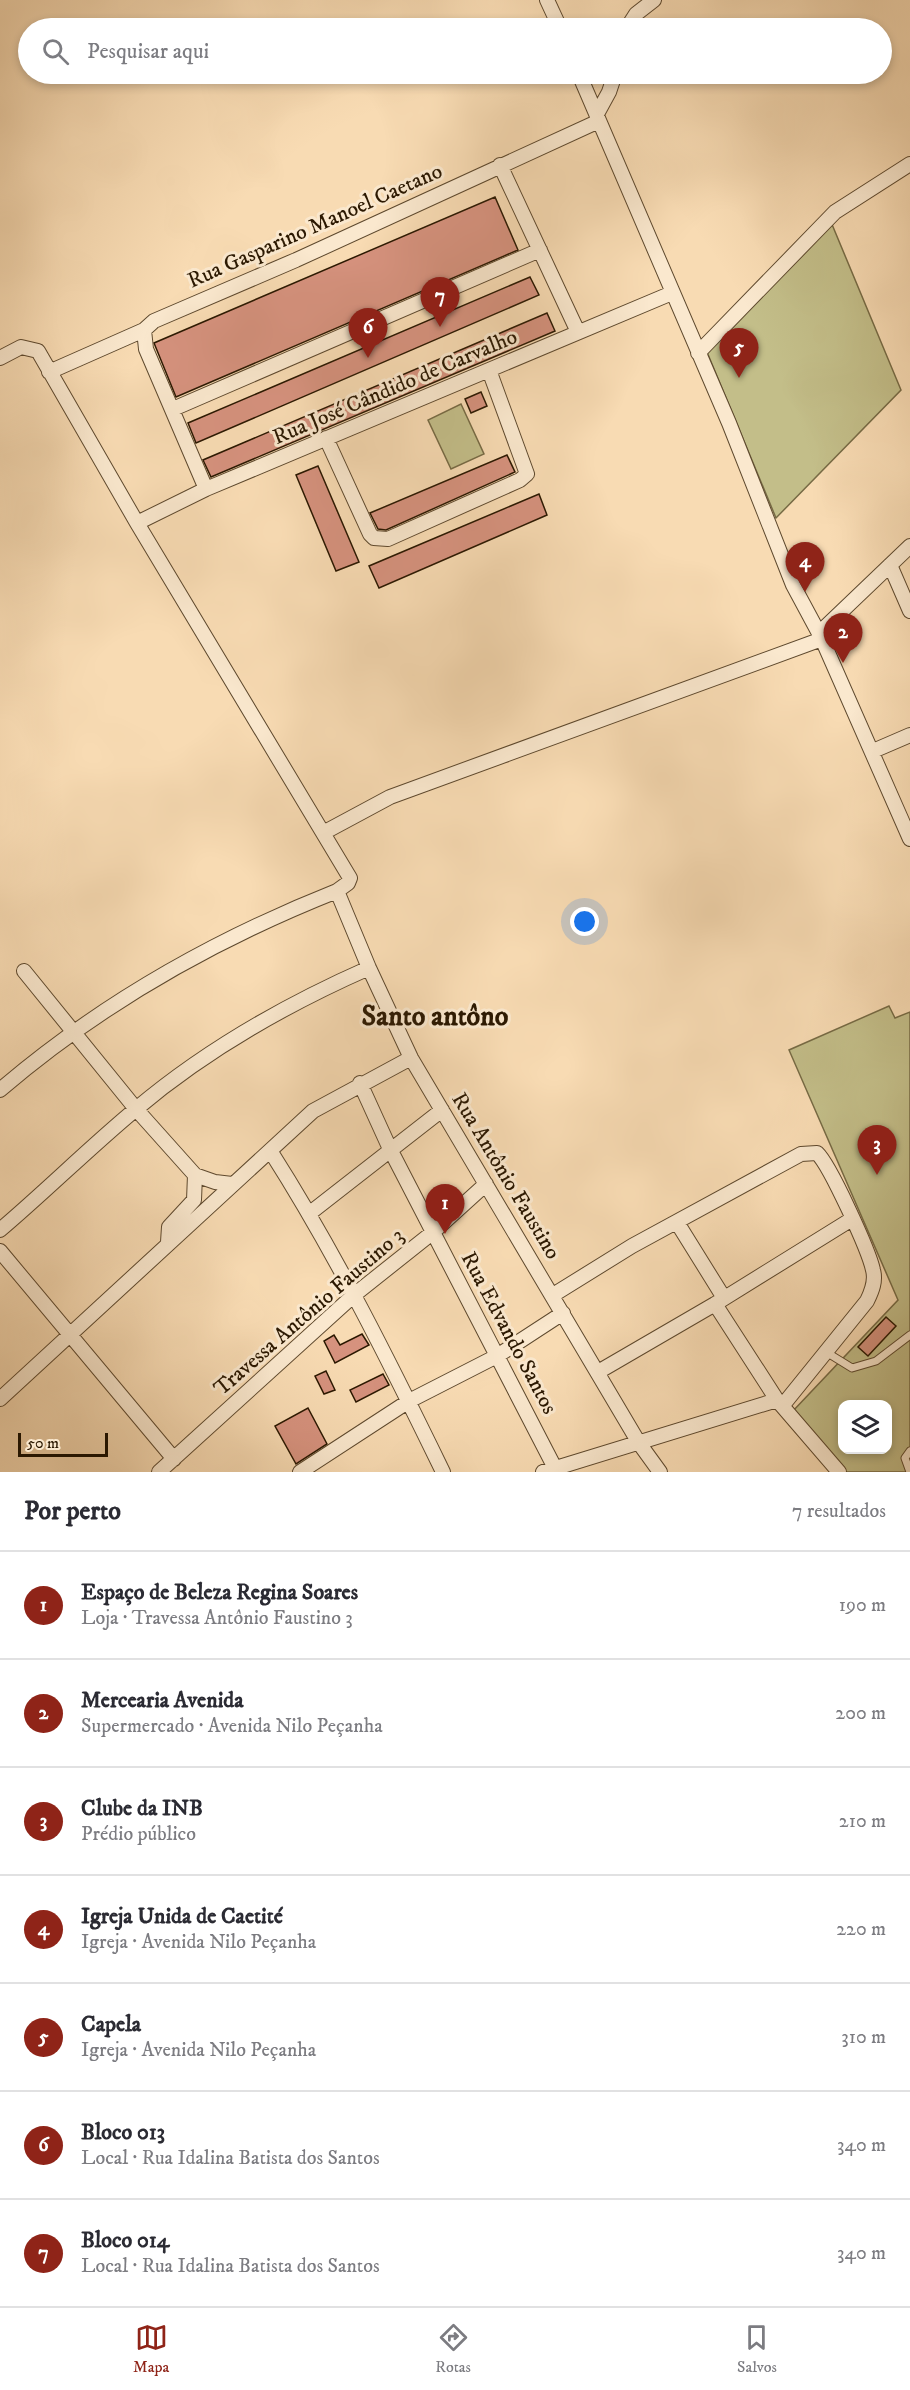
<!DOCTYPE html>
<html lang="pt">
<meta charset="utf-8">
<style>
:root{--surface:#fff;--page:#f2f2f3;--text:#2b2b33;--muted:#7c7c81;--line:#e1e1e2;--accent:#8f2418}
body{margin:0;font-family:"IM FELL DW Pica",serif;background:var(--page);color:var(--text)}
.controls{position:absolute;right:18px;bottom:18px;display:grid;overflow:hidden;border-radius:12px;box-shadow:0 3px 9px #0003}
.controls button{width:54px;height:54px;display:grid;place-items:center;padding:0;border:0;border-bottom:2px solid var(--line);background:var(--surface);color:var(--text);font:30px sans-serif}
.scale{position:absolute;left:18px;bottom:15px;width:90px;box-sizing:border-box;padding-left:6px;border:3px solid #2b1801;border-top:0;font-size:16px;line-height:21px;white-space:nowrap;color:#2b1801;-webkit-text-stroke:4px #fae8ce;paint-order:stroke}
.you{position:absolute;left:585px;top:922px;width:21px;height:21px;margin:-15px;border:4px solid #fff;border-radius:50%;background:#1a73e8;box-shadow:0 0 0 9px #1a73e833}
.badge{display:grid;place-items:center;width:39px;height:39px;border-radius:50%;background:var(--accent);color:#fff;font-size:20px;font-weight:700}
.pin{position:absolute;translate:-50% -50px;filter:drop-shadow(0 2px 3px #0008)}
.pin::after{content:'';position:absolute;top:32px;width:21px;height:18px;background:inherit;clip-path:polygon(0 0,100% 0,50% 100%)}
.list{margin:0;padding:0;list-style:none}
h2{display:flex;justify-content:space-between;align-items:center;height:78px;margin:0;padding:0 24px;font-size:26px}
h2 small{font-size:20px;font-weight:400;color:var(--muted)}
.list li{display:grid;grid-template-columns:39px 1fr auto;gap:18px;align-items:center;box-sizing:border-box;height:108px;padding:0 24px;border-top:2px solid var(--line)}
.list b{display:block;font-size:22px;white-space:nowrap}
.list p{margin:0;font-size:20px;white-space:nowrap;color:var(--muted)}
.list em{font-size:20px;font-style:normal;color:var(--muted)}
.icon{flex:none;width:33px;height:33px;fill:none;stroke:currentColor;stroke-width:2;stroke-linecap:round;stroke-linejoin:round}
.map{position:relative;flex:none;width:910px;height:1472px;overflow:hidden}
.search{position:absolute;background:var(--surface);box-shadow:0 3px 9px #0003;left:18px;right:18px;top:18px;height:66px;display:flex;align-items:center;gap:15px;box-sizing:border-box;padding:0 21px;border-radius:33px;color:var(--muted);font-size:22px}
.sheet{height:834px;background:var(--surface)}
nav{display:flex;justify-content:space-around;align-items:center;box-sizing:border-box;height:84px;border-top:2px solid var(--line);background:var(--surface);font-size:16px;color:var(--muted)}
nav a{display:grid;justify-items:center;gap:3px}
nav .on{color:var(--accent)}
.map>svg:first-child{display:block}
.green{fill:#c3be89;stroke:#776b45;stroke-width:1.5;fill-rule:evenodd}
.building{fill:#d6927e;stroke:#2b1801;stroke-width:1.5}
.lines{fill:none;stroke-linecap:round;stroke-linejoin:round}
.lane-casing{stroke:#5e492e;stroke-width:9}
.street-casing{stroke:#5e492e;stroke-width:16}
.lane{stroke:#fae8ce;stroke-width:7}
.street{stroke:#fae8ce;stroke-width:14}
.labels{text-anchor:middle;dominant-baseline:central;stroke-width:6;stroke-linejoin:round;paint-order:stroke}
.street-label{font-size:22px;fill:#2b1801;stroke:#fae8ce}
.district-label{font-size:28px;font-weight:bold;fill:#2b1801;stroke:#fae8ce}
</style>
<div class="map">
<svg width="910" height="1472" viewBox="0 0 910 1472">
<rect width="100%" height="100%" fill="#f8dbb3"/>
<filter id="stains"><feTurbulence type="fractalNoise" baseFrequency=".00333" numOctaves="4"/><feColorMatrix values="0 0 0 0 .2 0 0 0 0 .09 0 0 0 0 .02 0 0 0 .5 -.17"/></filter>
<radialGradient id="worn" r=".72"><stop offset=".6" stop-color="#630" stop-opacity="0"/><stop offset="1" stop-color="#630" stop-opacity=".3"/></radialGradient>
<path class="green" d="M831,222L901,390L776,518L707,352Z
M461,404L484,454L451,469L428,420Z
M889,1006L895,1018L910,1012V1472H844L792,1412L898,1300L789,1050ZM842,1404H888V1450H842Z"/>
<path class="building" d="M495,197L518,250L176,397L154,343Z
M530,277L539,295L196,443L188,423Z
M547,313L555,331L211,477L203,460Z
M481,392L487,406L471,413L465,399Z
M507,455L515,472L386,530L378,529L370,513Z
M318,466L359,562L336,571L296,475Z
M539,494L547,515L379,588L369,566Z
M886,1317L896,1326L868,1356L858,1347Z
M362,1334L369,1345L335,1363L324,1341L334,1335L340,1345Z
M326,1371L335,1390L324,1394L315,1376Z
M383,1374L389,1385L356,1402L350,1390Z
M308,1408L327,1444L296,1464L275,1426Z"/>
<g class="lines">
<defs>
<path id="lane" d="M826,1352L852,1368L876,1361L910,1335
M910,1472L905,1458L910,1451"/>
<path id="street" d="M547,0L560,28
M627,28L636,14L654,0
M579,74L729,423L793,585L822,639L910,839
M597,114L609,92L615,74
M500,165L578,332
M144,330L146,349L206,489
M698,353L835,212L910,164
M0,358L21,347L38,351L137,523L350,878L348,883L337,891C216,939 99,1005 0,1090
M49,372L144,330L154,321L296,260L599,121
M173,409L540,250
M326,438L370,534L374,538L388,539L520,480L527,474L489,370
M137,523L206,489L672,293
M890,565L910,611
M819,633L910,546
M873,751L910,735
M323,833L390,797L822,639
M337,891L369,968L411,1058L639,1443L660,1472
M24,971L136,1109L195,1175L215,1182L232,1184
M360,1083L390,1149L557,1472
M271,1152C336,1254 390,1363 443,1472
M310,1213L442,1110
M678,1224L724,1298
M0,1230C46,1191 89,1148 136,1109C206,1050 285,1005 369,968
M168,1242L169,1227L194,1200L195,1175
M0,1251L174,1459
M553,1295L632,1246L801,1154L817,1153C830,1165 869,1251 873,1270C876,1281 872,1291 867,1301L783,1405
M715,1304L777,1400L839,1472
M598,1372L715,1304L852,1219
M0,1399L313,1111L411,1058
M159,1472L354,1295L432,1233L486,1184
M300,1472L409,1401L497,1356L563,1313
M543,1472L777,1400"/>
</defs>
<use href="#lane" class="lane-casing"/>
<use href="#street" class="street-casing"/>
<use href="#lane" class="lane"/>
<use href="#street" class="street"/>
</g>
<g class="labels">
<g class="street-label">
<text transform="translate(315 226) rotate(-24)">Rua Gasparino Manoel Caetano</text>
<text transform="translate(395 387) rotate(-23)">Rua José Cândido de Carvalho</text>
<text transform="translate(506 1176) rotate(59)">Rua Antônio Faustino</text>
<text transform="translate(309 1312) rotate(-41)">Travessa Antônio Faustino 3</text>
<text transform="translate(509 1333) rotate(62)">Rua Edvando Santos</text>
</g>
<g class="district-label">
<text x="435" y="1016">Santo antôno</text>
</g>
</g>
<rect width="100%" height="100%" filter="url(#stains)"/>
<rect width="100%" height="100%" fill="url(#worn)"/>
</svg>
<div class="controls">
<button><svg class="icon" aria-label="layers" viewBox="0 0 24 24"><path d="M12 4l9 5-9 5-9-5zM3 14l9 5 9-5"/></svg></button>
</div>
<div class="scale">50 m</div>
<div class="you"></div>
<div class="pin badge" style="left:445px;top:1234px">1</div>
<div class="pin badge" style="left:843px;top:663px">2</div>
<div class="pin badge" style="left:877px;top:1175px">3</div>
<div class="pin badge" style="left:805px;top:592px">4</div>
<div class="pin badge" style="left:739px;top:378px">5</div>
<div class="pin badge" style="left:368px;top:358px">6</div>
<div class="pin badge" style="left:440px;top:327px">7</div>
<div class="search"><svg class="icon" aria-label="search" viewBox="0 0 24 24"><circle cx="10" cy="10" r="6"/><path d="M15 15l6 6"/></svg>Pesquisar aqui</div>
</div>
<section class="sheet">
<h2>Por perto<small>7 resultados</small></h2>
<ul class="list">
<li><span class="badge">1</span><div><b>Espaço de Beleza Regina Soares</b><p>Loja · Travessa Antônio Faustino 3</p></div><em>190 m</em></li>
<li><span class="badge">2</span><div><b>Mercearia Avenida</b><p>Supermercado · Avenida Nilo Peçanha</p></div><em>200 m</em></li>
<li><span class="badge">3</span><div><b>Clube da INB</b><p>Prédio público</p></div><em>210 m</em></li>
<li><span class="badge">4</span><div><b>Igreja Unida de Caetité</b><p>Igreja · Avenida Nilo Peçanha</p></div><em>220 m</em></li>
<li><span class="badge">5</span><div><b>Capela</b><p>Igreja · Avenida Nilo Peçanha</p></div><em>310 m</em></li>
<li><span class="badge">6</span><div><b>Bloco 013</b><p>Local · Rua Idalina Batista dos Santos</p></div><em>340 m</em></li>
<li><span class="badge">7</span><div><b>Bloco 014</b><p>Local · Rua Idalina Batista dos Santos</p></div><em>340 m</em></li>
</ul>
</section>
<nav>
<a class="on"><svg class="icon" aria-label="map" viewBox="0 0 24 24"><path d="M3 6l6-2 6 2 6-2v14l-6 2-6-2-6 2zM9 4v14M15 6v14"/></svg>Mapa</a>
<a><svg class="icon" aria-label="directions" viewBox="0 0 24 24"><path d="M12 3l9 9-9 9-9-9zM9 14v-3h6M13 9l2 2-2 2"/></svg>Rotas</a>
<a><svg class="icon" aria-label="saved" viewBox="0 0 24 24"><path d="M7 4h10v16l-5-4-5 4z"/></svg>Salvos</a>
</nav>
